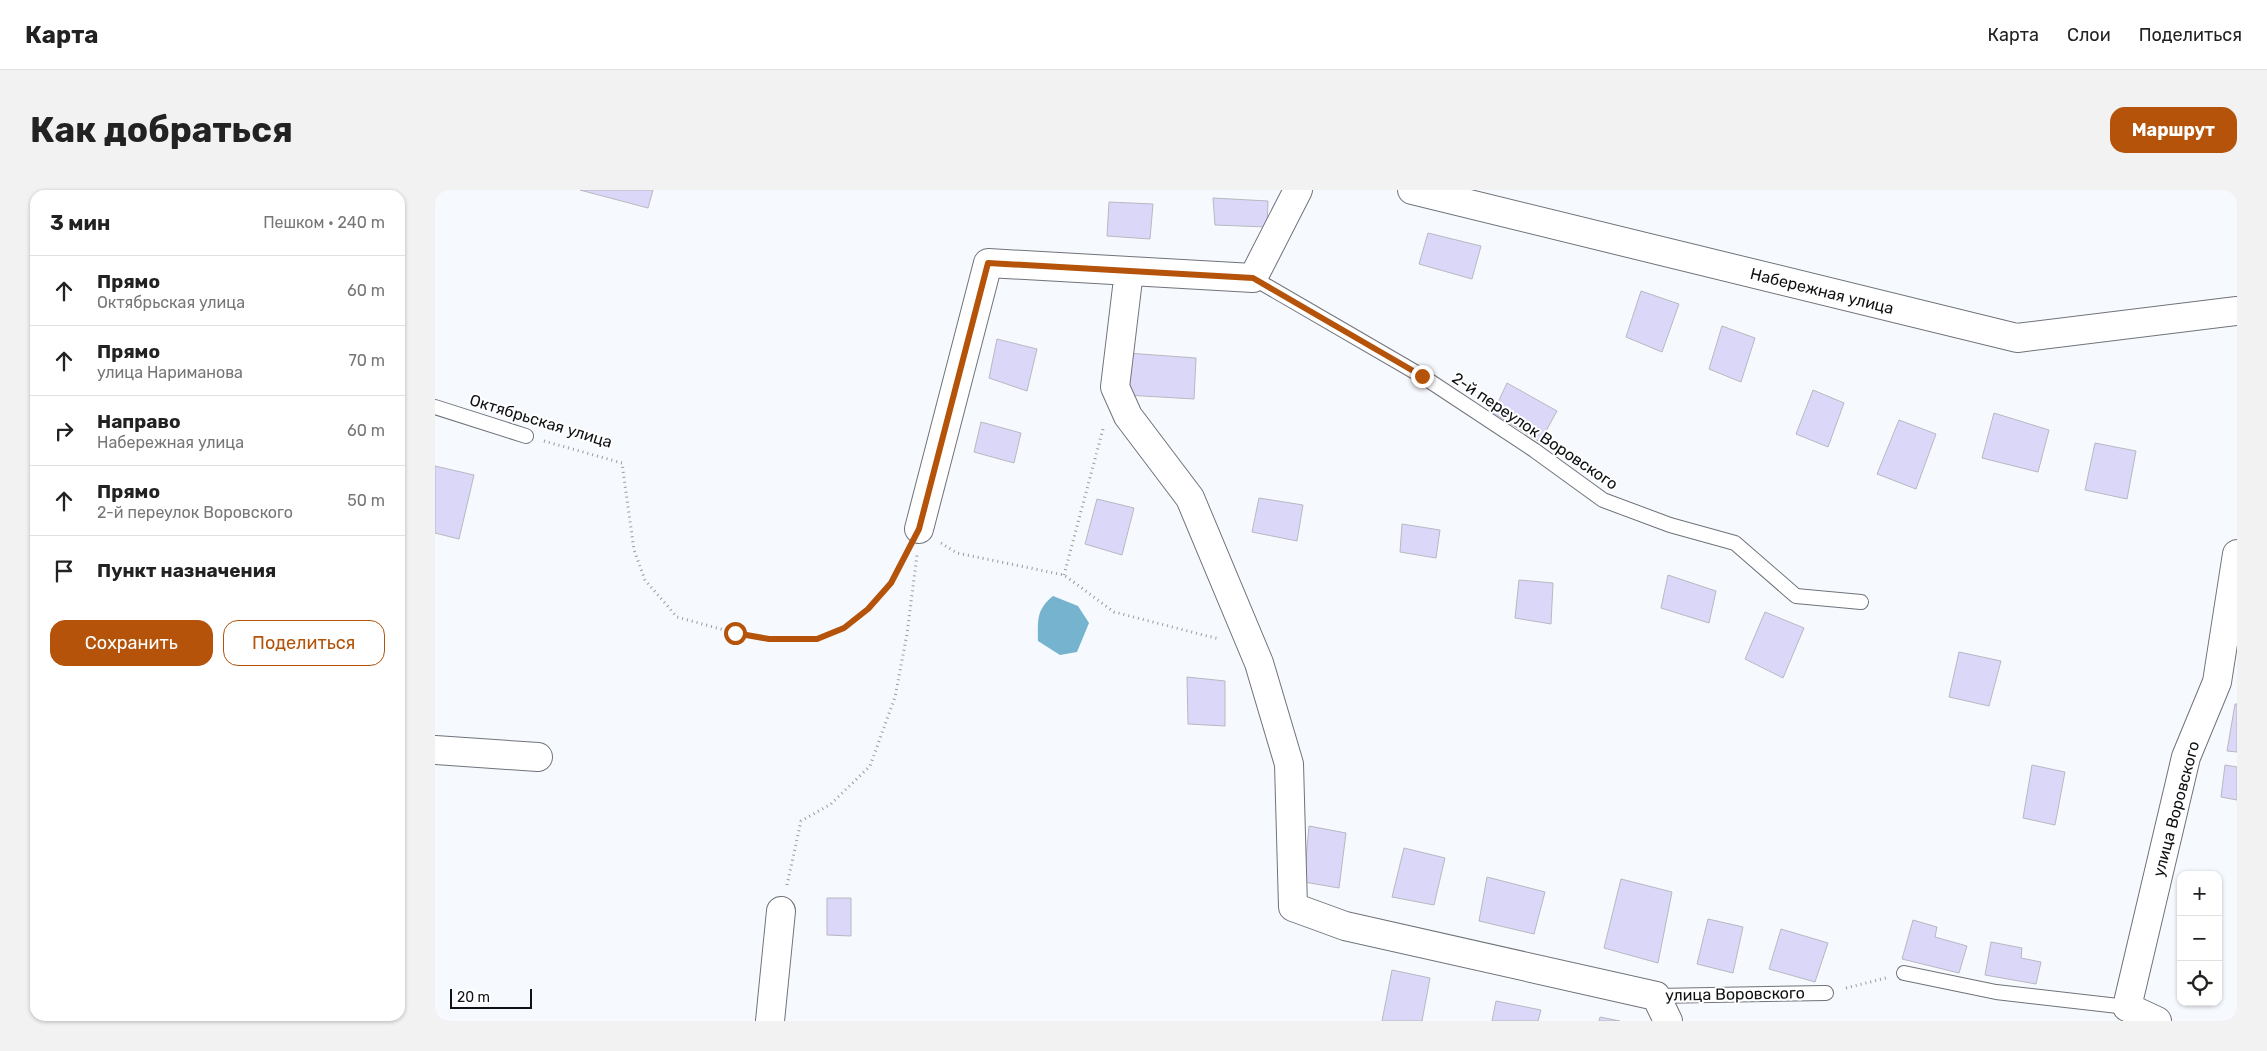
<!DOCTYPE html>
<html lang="ru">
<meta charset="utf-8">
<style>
:root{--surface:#fff;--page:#f2f2f2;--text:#222;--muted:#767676;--line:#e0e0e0;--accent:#b45309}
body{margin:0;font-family:Rubik,sans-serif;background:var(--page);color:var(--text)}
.controls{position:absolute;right:15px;bottom:15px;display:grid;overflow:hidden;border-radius:10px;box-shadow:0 1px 4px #0004}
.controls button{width:45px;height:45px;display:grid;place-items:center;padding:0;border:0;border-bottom:1px solid var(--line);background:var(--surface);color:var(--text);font:25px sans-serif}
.scale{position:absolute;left:15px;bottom:12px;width:82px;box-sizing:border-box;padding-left:5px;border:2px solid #0f1113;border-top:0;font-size:14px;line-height:18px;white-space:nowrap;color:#0f1113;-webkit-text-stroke:4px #fff;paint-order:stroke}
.stop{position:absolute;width:15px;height:15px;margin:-11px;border:4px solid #b45309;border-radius:50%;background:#fff}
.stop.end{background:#b45309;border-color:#fff;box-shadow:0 1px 5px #0008}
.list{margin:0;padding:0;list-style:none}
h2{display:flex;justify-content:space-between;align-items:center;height:65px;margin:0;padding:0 20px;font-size:21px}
h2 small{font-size:16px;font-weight:400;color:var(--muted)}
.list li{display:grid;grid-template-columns:32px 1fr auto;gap:15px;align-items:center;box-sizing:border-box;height:70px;padding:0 20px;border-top:1px solid var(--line)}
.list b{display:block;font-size:19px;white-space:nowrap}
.list p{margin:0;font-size:16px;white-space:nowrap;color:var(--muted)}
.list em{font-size:16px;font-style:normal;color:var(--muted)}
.actions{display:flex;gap:10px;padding:15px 20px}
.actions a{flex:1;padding:11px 0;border:1px solid var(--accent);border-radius:15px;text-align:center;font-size:18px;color:var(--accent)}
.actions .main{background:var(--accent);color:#fff}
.icon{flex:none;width:28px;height:28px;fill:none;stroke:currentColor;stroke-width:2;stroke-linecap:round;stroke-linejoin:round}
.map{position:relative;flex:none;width:1802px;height:831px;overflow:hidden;border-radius:15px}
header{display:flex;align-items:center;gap:30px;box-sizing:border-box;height:70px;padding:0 25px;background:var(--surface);border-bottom:1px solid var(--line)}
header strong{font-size:24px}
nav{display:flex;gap:28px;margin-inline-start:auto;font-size:18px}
.intro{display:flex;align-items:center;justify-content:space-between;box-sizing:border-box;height:120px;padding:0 30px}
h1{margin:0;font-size:35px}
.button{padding:12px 22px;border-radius:15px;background:var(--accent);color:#fff;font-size:18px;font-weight:700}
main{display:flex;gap:30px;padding:0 30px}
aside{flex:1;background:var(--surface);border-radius:15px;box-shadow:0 1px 4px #0004}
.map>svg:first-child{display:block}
.water{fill:#75b3ce}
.building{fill:#dbd7f8;stroke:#b9b8c1}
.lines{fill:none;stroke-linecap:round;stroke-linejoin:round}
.lane-casing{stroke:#6f737a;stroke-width:16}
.street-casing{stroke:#6f737a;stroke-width:30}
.path{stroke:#999b9f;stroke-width:3;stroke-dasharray:1 4;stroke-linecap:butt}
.lane{stroke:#fff;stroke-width:14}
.street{stroke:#fff;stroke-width:28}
.route{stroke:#b45309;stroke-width:6}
.labels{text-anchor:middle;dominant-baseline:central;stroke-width:4;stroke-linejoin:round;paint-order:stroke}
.street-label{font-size:16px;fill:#0f1113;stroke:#fff}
</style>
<header>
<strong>Карта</strong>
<nav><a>Карта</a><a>Слои</a><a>Поделиться</a></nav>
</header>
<div class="intro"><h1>Как добраться</h1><a class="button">Маршрут</a></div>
<main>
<aside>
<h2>3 мин<small>Пешком · 240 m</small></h2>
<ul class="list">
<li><svg class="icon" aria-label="ahead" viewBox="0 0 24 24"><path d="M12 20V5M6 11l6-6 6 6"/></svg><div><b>Прямо</b><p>Октябрьская улица</p></div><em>60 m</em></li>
<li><svg class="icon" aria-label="ahead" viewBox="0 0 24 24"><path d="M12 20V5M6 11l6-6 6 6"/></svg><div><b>Прямо</b><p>улица Нариманова</p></div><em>70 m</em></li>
<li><svg class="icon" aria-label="right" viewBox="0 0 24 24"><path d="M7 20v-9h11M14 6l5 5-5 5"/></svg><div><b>Направо</b><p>Набережная улица</p></div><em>60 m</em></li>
<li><svg class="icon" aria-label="ahead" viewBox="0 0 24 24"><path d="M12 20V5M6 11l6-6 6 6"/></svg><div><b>Прямо</b><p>2-й переулок Воровского</p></div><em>50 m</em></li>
<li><svg class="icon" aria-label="arrive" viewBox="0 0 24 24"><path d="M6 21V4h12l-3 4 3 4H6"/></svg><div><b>Пункт назначения</b></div></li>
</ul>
<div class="actions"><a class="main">Сохранить</a><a>Поделиться</a></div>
</aside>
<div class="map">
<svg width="1802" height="831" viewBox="0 0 1802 831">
<rect width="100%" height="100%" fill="#f6f9fe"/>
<path class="water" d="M618,406L643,416L654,433L642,462L625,465L603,451C603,430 601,420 618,406Z"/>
<path class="building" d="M145,0H218L213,18Z
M778,8L833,11L832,37L780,35Z
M674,12L718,14L715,49L672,46Z
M993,43L1046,56L1037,89L984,74Z
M1206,101L1244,114L1227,162L1191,147Z
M1287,136L1320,148L1306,192L1274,179Z
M562,149L602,159L592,201L554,188Z
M692,163L761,168L759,209L691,205Z
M1072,193L1122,221L1105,252L1058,223Z
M1378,200L1409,213L1393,257L1361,244Z
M1559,223L1614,240L1603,282L1547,268Z
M1464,230L1501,244L1481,299L1442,284Z
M546,232L586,243L579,273L539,262Z
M1660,253L1701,261L1692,309L1650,300Z
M0,276L39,285L24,349L0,343Z
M824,308L868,315L862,351L817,342Z
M662,309L699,318L687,365L650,354Z
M967,334L1005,340L1001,368L965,362Z
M1233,385L1281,401L1274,433L1226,418Z
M1084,390L1118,393L1116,434L1080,428Z
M1330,422L1369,438L1348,488L1310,469Z
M1524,462L1566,471L1554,516L1514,507Z
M752,487L790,491V536L753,534Z
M1800,514H1802V562L1792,561Z
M1597,575L1630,582L1620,635L1588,628Z
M1790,575L1802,577V610L1786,607Z
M874,636L911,643L904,698L869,692Z
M969,658L1010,668L999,715L957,707Z
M1052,687L1110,702L1099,744L1044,731Z
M1186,689L1237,702L1223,773L1169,758Z
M392,708H416V746L392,745Z
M1273,729L1308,737L1298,783L1262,774Z
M1478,730L1502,737L1500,747L1532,756L1524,783L1467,769Z
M1346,739L1393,753L1380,792L1334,779Z
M1556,752L1587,758L1586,768L1606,772L1601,794L1550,785Z
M957,780L995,788L987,831H947Z
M1061,811L1106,820L1103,831H1057Z
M1165,827L1185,831H1164Z"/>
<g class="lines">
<defs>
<path id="lane" d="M818,88L987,186L1099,260L1168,310L1235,335L1300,353L1361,406L1426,412
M0,217L91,246
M1469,783L1561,802L1692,817
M1221,806L1391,803"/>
<path id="street" d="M977,0L1582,148L1802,121
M694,81L680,197L693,226L755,308L824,473L854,574L858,717L910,736L1221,806L1233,831
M484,339L553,73L818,88L863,0
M0,560L103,567
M335,831L346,721
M1722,831L1692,817L1751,567L1782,492L1802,364"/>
</defs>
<use href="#lane" class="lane-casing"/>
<use href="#street" class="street-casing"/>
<path class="path" d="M109,251L187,273L199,360L210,390L242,427L300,443L334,449H382L409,438L433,419L456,393L472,362
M506,353L522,363L629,385L679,422L784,449
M629,385L668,239
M352,695L366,631L396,614L435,576L460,507L472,444L482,365
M1411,798L1451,788"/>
<use href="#lane" class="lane"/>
<use href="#street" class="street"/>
</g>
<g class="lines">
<path class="route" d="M300,443L334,449H382L409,438L433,419L456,393L484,339L553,73L818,88L987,186"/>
</g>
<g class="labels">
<g class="street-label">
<text transform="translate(1387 101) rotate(14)">Набережная улица</text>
<text transform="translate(106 231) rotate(17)">Октябрьская улица</text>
<text transform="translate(1100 241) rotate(34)">2-й переулок Воровского</text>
<text transform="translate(1741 619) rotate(-75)">улица Воровского</text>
<text transform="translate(1300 804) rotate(-1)">улица Воровского</text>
</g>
</g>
</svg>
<div class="controls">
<button>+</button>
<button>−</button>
<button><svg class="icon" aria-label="locate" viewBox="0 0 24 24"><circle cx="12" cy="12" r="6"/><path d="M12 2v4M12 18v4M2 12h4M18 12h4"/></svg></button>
</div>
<div class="scale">20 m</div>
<div class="stop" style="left:300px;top:443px"></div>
<div class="stop end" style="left:987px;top:186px"></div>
</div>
</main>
